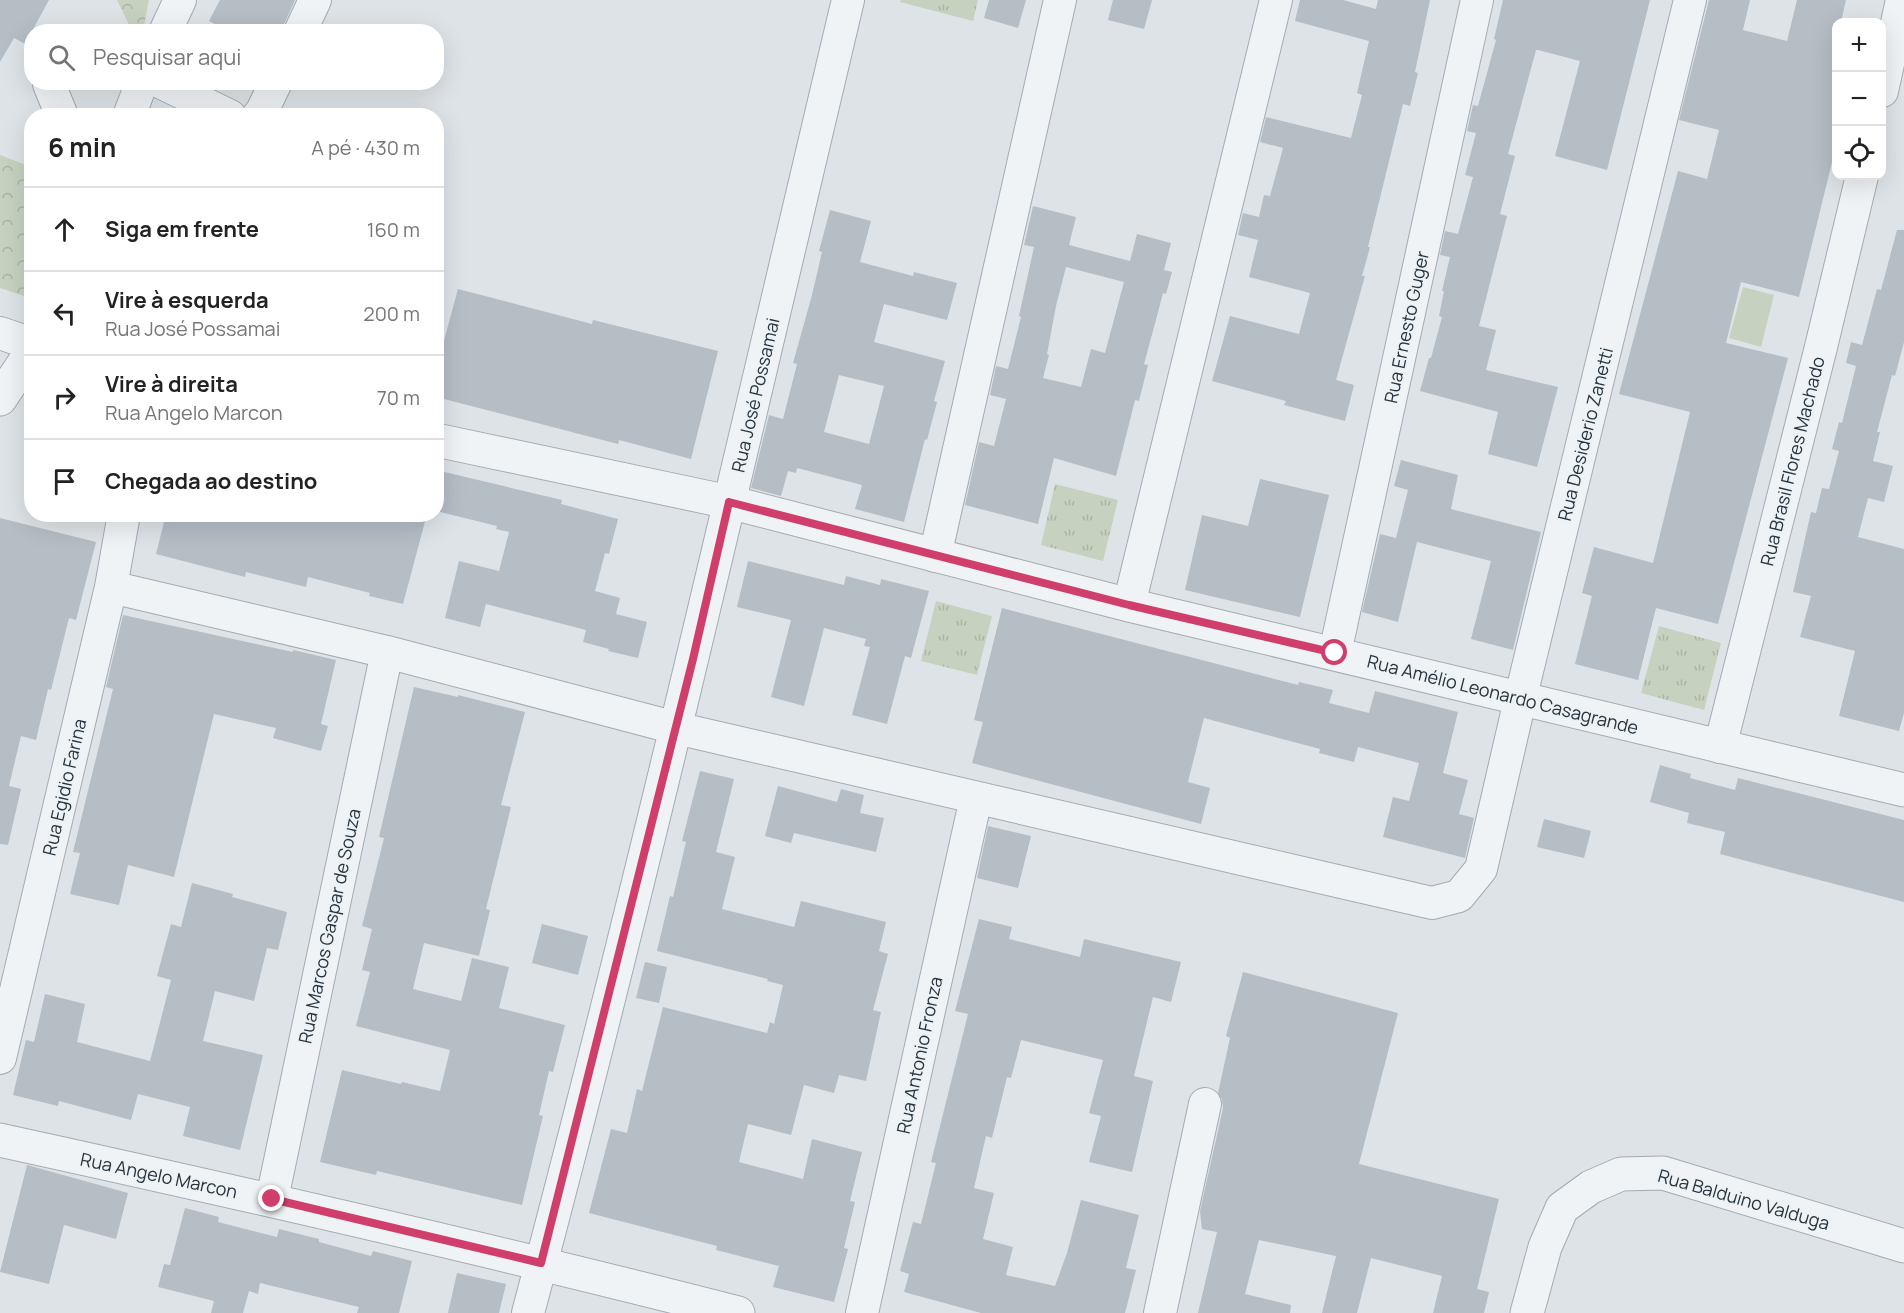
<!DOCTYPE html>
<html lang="pt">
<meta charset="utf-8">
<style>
:root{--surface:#fff;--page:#f2f2f2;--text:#222;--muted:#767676;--line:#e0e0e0}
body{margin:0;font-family:Manrope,sans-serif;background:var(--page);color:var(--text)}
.controls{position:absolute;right:18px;top:18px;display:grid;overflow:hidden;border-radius:12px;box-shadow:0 6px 24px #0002}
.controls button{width:54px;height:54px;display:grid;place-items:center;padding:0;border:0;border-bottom:2px solid var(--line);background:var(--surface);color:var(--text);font:30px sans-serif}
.stop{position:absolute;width:18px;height:18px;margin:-14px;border:4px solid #d03f6b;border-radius:50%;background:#fff}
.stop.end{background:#d03f6b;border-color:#fff;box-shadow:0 2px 6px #0008}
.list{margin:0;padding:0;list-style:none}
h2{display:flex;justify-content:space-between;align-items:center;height:78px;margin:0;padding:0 24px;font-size:26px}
h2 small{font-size:20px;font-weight:400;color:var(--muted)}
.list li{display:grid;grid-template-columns:39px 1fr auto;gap:18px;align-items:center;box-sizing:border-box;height:84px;padding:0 24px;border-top:2px solid var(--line)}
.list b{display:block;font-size:22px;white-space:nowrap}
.list p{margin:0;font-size:20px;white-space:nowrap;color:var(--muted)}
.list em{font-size:20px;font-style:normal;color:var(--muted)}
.icon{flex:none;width:33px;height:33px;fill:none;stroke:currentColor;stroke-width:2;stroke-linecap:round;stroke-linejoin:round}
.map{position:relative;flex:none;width:1904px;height:1313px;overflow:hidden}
.search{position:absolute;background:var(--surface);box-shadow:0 6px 24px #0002;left:24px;top:24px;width:420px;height:66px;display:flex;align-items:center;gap:15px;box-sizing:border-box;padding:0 21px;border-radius:24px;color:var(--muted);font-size:22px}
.panel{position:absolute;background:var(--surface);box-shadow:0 6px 24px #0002;left:24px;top:108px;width:420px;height:414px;border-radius:24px}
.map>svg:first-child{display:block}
.grass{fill:url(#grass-tufts)}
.forest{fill:url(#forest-crowns)}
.pitch{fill:#c6d2bf}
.building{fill:#b5bdc5;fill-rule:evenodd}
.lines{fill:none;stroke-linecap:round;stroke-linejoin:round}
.minor-casing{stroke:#a3abb2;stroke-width:34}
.tertiary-casing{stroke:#a3abb2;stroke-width:35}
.minor{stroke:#f0f3f6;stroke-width:32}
.tertiary{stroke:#f0f3f6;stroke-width:33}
.route{stroke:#d03f6b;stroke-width:8}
.labels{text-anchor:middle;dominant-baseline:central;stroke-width:4.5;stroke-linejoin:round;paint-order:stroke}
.street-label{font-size:18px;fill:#27333f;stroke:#edf2f5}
</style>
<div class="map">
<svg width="1904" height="1313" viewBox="0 0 1904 1313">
<defs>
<pattern id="grass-tufts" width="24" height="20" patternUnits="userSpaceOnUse" patternTransform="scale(1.5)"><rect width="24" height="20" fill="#c6d2bf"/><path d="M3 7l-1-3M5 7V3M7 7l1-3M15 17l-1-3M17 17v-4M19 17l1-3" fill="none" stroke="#aab5a5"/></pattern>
<pattern id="forest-crowns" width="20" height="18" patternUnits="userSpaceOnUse" patternTransform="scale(1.5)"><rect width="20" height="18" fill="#c6d2bf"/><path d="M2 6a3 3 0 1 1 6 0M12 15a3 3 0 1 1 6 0" fill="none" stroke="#aab5a5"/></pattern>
</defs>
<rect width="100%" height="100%" fill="#dee3e8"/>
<path class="grass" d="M901,0H978L973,21L900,2Z
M1055,484L1118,500L1103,561L1041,545Z
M936,601L992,616L977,675L921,661Z
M1659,626L1721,643L1704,710L1641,693Z"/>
<path class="forest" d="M117,0H149L143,31H132Z
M0,155L31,167L32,288L27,297L0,288Z"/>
<path class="pitch" d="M1743,287L1774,295L1761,347L1729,338Z"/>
<path class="building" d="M0,0H49L25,44L14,38L0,62Z
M220,0H295L284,24L282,32H229L209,21Z
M989,0H1026L1018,28L984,18Z
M1113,0H1152L1144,29L1108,20Z
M1300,0H1343L1376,9L1378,0H1430L1415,72L1418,73L1410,106L1403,104L1368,247H1370L1362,276H1365L1336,380L1354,385L1345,421L1284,405L1286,401L1212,381L1230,316L1299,334L1310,293L1249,277L1258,240L1238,235L1243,213L1259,217L1264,195L1270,196L1283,148L1260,142L1266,117L1351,138L1362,95L1357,93L1369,41L1295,21Z
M1503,0H1650L1607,170L1555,156L1580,61L1538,50H1536L1508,154L1515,156L1500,214L1507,216L1479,326L1496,330L1486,370L1558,387L1537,467L1488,454L1498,412L1420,391L1429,358H1431L1442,317L1439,316L1444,291H1442L1450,257L1440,255L1445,231L1458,234L1473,177L1465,175L1476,133L1467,131L1473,105L1478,106L1496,40L1494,39Z
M1709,0H1750L1743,30L1787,41L1797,0H1846L1841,22H1836V146L1799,297L1741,282L1726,343L1788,358L1718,624L1656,608L1638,680L1575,664L1592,596L1582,593L1594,547L1653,563L1690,412L1619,394L1678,171L1707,179L1719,130L1679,120Z
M1033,206L1076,217L1069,245L1130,261L1137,234L1171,243L1164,270L1172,272L1166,294L1163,293L1157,316L1144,364L1148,365L1139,401L1135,400L1116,476L1054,458L1038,524L965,505L979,442L994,446L1006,399L990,395L996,366L1008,369L1021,317L1019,316L1034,247L1024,245ZM1066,267L1124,282L1105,353L1091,349L1081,387L1043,378L1049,355L1047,354L1056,306Z
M830,210L871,221L860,262L913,276L914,272L957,283L947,320L884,304L874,342L945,361L934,401L937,402L927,440L925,439L904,522L855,509L862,485L797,468L796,473L788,471L781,496L751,488L769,415L783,419L797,364L793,363L812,295L822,252L819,251ZM839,375L884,386L869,444L824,432Z
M1897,230H1904V342L1895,376L1892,375L1877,432H1880L1873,461L1893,466L1884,502L1868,498L1858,537L1904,549V713L1899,731L1839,716L1855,651L1800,637L1811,596L1793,592L1811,512L1816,513L1822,488L1829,489L1839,451L1832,449L1839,422L1842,423L1856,366L1846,363L1851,342L1862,345L1877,289L1881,290Z
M458,289L592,324L593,320L718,351L691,459L619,440L618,444L436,397V370Z
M1401,460L1458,475L1451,509L1541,532L1513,650L1471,639L1491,561L1417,542L1398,622L1362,612L1380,534L1396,538L1408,490L1394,486Z
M436,470L562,500L561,504L618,519L609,554L605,553L595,591L620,598L616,614L647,622L638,658L608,651L609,649L583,642L586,630L486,604L480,627L445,618L459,561L499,571L509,532L496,529L497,526L436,511Z
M1260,479L1329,495L1300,617L1185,590L1202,515L1248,526Z
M166,514H427L403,604L369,596L370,593L308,577L306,587L246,572L245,577L156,554Z
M0,518L96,542L76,620L69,618L51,690L48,689L36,740L21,736L9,786L21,789L8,845L0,844Z
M748,561L844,585L846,576L880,585L881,579L929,591L911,658L905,656L887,724L852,715L870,647L864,646L866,639L824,628L804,706L771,697L791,620L737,607Z
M1002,608L1298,685L1299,682L1333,690L1329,703L1369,713L1375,691L1458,712L1443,773L1468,780L1459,814L1474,818L1465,858L1383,837L1393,797L1409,801L1419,763L1358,747L1354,762L1319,753L1320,749L1204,718L1188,782L1210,788L1201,824L972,763L983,722L974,720Z
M123,615L293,652V650L336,660L321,724L328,726L321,751L273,738L276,728L214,714L174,877L128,865L119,905L70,894L80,853L73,852L113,689L106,687Z
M414,687L458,697V695L525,712L501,805L511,807L486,909L490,910L479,956L424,943L413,989L461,1001L472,958L509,967L499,1008L565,1025L553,1072L549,1071L539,1115L543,1116L522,1205L377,1171L376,1175L320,1162L342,1070L401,1084L402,1082L440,1091L450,1050L356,1026L370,972L362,970L372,929L362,926L384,838L379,837Z
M1660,765L1691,774L1690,778L1735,790L1738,778L1904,820V902L1720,854L1725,832L1687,823L1689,813L1650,802Z
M700,771L734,779L716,852L735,857L722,909L794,927L801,901L886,922L879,951L888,954L873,1010L881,1012L866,1081L839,1075L834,1093L804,1085L791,1135L748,1124L739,1162L803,1179L812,1139L862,1152L850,1201L855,1202L844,1248L848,1249L834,1302L773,1287L779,1266L716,1250L717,1246L589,1213L611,1129L627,1133L637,1089L642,1091L663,1007L767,1033L770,1022L774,1024L783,985L767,981L768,979L657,951L670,896L673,897L686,842L682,841Z
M778,786L837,802L841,789L864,795L860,813L884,818L876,852L794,833L791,843L765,836Z
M1544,819L1591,831L1584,858L1537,847Z
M988,826L1031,836L1018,888L977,878Z
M192,883L233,894L232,897L287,912L278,950L267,948L254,1001L215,991L203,1041L263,1055L240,1150L183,1136L190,1107L138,1094L131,1120L59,1101L58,1106L13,1095L26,1040L34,1042L45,994L85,1004L77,1042L150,1061L171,980L157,976L171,924L181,927Z
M979,919L1012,927L1009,939L1080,957L1084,939L1181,962L1171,1002L1153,997L1134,1076L1153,1081L1132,1172L1089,1162L1101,1116L1089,1113L1103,1060L1021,1040L1011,1078L1007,1077L992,1138L986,1136L974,1188L994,1193L983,1239L1013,1247L1006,1275L1055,1286L1067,1253L1081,1200L1139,1215L1126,1268L1136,1270L1125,1313H981L904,1292L909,1274L900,1271L913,1222L921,1224L936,1163L931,1162L968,1014L955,1011Z
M542,924L588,936L578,975L532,963Z
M645,962L667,967L659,1003L636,998Z
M1243,972L1398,1013L1359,1164L1499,1199L1477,1289L1489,1292L1484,1313H1433L1442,1276L1371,1258L1357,1313H1322L1336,1256L1259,1240L1245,1294L1291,1305L1290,1313H1198L1217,1232L1202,1229L1200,1211L1223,1108L1222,1099L1218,1093L1230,1038L1226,1036Z
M27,1165L128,1193L116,1239L64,1225L49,1284L0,1272Z
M185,1208L219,1217L218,1222L277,1237L279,1229L319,1239V1242L371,1256L373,1251L412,1261L399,1313H357L359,1307L260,1283L258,1294L249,1291L243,1313H211L214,1301L158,1287L164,1264L170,1265Z
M457,1273L506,1284L499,1313H448Z"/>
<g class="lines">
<defs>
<path id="minor" d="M165,32L180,0
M300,32L315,0
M160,82L230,116
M49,84L62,116
M1882,91L1902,0
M129,116L142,82
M258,116L262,111L276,82
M0,333L32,344
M935,556L1060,0
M111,587L387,652L676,728L1432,903L1459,896L1481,869L1520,700L1690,0
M1129,605L1276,0
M1335,653L1477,0
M1720,747L1821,347L1862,176
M0,1058L111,587L124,514
M272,1199L387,652
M528,1313C644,878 744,438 848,0
M862,1313L976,798
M1160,1313L1205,1104"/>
<path id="tertiary" d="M0,399L32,351
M436,440L729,502L1129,605L1904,790
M0,1140C247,1194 493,1250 738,1313
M1527,1313L1545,1247L1562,1208L1591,1187L1621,1174L1663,1173L1904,1246"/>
</defs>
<use href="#minor" class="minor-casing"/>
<use href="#tertiary" class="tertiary-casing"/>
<use href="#minor" class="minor"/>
<use href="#tertiary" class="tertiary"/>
</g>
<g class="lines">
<path class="route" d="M272,1199L541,1263L693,659L729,502L1129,605L1335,653"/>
</g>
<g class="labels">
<g class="street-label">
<text transform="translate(1406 327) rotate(-78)">Rua Ernesto Guger</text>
<text transform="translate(755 395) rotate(-77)">Rua José Possamai</text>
<text transform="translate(1585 434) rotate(-76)">Rua Desiderio Zanetti</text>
<text transform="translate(1792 461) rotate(-76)">Rua Brasil Flores Machado</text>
<text transform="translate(1503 694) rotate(14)">Rua Amélio Leonardo Casagrande</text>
<text transform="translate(64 787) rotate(-77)">Rua Egidio Farina</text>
<text transform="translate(329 926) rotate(-78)">Rua Marcos Gaspar de Souza</text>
<text transform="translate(919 1055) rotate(-78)">Rua Antonio Fronza</text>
<text transform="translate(159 1175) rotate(12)">Rua Angelo Marcon</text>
<text transform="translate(1744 1199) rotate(16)">Rua Balduino Valduga</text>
</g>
</g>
</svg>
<div class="controls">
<button>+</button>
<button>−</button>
<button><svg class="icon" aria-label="locate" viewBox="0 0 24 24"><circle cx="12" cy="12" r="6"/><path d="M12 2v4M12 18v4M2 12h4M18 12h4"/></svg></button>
</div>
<div class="stop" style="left:1335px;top:653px"></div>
<div class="stop end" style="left:272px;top:1199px"></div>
<div class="search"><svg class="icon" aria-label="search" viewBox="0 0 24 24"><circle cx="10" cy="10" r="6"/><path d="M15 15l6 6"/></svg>Pesquisar aqui</div>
<section class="panel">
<h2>6 min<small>A pé · 430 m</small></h2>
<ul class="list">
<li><svg class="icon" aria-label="ahead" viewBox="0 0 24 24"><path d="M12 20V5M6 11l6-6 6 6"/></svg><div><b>Siga em frente</b></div><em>160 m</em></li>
<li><svg class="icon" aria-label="left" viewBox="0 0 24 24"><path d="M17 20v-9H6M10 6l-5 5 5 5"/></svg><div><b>Vire à esquerda</b><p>Rua José Possamai</p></div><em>200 m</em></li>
<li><svg class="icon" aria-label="right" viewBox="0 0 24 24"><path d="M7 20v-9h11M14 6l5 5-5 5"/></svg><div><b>Vire à direita</b><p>Rua Angelo Marcon</p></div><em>70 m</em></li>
<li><svg class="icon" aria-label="arrive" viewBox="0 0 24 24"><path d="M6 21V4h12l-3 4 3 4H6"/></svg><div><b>Chegada ao destino</b></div></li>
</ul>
</section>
</div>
